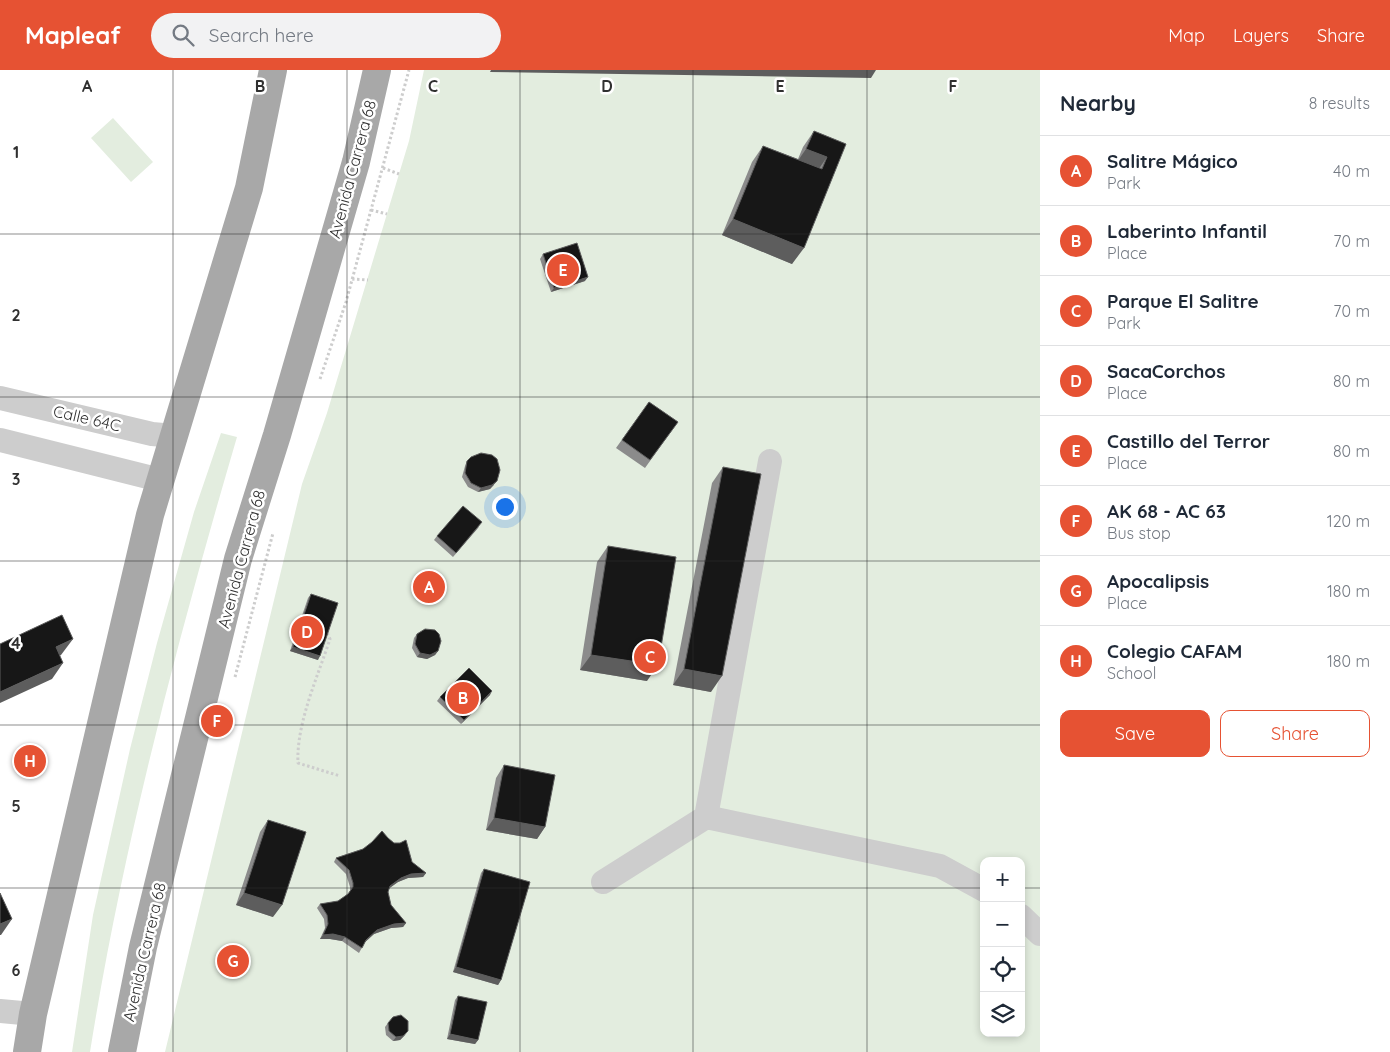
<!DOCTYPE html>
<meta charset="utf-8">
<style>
:root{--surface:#fff;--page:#f2f2f3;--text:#1f2937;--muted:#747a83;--line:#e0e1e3;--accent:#e65233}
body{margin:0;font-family:Quicksand,sans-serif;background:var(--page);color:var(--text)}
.controls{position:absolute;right:15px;bottom:15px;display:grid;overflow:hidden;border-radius:10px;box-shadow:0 2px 8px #0003}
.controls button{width:45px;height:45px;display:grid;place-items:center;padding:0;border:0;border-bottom:1px solid var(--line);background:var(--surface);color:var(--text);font:25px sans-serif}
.you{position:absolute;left:504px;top:436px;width:18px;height:18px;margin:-12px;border:4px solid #fff;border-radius:50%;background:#1a73e8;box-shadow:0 0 0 8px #1a73e833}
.badge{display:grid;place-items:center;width:32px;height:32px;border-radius:50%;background:var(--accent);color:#fff;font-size:16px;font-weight:700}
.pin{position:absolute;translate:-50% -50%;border:2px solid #fff;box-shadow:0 1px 5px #0006}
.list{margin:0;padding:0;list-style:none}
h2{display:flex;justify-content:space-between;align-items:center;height:65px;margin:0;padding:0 20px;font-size:21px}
h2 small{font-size:16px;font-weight:400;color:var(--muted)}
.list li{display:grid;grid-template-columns:32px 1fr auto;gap:15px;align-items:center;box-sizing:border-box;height:70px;padding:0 20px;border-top:1px solid var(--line)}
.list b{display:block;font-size:19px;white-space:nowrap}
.list p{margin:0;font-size:16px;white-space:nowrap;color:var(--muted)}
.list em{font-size:16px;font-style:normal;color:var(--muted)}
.actions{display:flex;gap:10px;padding:15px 20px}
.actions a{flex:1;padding:11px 0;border:1px solid var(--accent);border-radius:10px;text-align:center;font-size:18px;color:var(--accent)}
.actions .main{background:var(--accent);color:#fff}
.icon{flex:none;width:28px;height:28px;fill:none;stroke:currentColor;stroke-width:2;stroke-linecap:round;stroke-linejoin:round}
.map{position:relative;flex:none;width:1040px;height:982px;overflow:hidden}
header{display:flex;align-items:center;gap:30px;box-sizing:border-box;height:70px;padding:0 25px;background:var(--accent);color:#fff}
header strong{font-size:24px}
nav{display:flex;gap:28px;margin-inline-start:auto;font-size:18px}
.search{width:350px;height:45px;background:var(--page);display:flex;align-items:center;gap:12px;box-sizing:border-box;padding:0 18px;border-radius:28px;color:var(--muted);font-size:19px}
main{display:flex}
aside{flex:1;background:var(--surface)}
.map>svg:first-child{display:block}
.green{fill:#e3eddf;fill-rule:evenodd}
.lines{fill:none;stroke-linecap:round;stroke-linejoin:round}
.path{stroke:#cdcdcd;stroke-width:3;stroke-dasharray:2.5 2.5;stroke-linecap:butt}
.minor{stroke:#cdcdcd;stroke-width:24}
.major{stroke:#a8a8a8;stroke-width:28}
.wall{fill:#8b8b8b}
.shaded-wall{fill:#5d5d5d}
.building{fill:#171717;stroke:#5d5d5d}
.grid{fill:none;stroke:#303030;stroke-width:1;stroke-opacity:0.55}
.labels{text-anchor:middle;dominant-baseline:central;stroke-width:5;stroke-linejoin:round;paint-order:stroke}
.street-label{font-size:16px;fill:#303030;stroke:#fff}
.grid-label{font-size:16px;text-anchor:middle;font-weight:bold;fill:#303030;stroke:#fff;stroke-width:5;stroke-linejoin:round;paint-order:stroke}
</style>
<header>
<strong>Mapleaf</strong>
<div class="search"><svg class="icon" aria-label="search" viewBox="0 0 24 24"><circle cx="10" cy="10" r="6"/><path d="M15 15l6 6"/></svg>Search here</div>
<nav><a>Map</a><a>Layers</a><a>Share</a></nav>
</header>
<main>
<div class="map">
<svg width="1040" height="982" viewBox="0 0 1040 982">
<rect width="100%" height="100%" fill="#fff"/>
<path class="green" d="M424,0H1040V982H165L302,414L327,343L399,104L409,71ZM984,791H1021V963H984Z
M113,48L153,92L131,112L91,68Z
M221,363L237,367C178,568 123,775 90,982H72L93,845L130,679L157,573L194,442Z"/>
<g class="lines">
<path class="path" d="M383,98L399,104
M371,140L387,144
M352,209L368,210
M320,309L346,232L409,0
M327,563L330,569C318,606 296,654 298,693L340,706
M235,607L273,463"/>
<path class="minor" d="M0,328L152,364L174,366
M0,370L160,410
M770,391L706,747L940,796L984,820
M603,812L706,747
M1021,846L1040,864
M0,941L33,944"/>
<path class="major" d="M27,982L33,944L150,445L249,118L273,0
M122,982L143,877L238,489L277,365L356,92L377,0"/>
</g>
<path class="wall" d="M814,61L846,74L792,194L722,165L752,92L763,76L798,89L803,77Z
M543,184L585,211L551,222L540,189Z
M649,332L678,352L645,398L616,378Z
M467,391L494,415L490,419L478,422L468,417L462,407L465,396Z
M723,397L711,622L673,615L712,413Z
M479,457L453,487L434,470L437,466Z
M608,476L647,611L580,600L597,492Z
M311,524L318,590L290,581L308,528Z
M417,564L438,581L435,585L427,589L417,587L412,578L414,568Z
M490,625L461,654L437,631L440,627Z
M504,695L545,757L537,769L486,760L496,708Z
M268,750L273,847L236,835L260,762Z
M388,768L412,792L426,803L423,807L408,808L398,812L389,818L388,822L391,835L406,853L403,857L391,858L374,864L365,872L359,883L342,871L330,869H320L325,858L324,849L317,838L320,834L338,831L348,824L350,821V817L346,804L334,792L336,788L363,779Z
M484,799L501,910L498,915L453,902L481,803Z
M458,926L478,970L475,974L447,969L455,930Z
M388,953L405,965L400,970L393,971L386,965L385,957Z"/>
<path class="shaded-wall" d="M491,0H876L871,8L490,2Z
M806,79L827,87L816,103L795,95Z
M733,149L804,178L792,194L722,165Z
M588,207L585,211L551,222L554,218Z
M497,411L490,419L478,422L481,418Z
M73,569L61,585L45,593L56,577Z
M293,577L320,586L318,590L290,581Z
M438,581L435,585L427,589L417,587L420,583Z
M591,585L658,595L647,611L580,600Z
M63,593L52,609L0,633V622Z
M684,599L722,606L711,622L673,615Z
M492,621L490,625L461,654L464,650Z
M494,748L545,757L537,769L486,760Z
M426,803L423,807L408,808L398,812L387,820L390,816L401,808L411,804Z
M244,823L282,835L273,847L236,835Z
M12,849L1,865H0V854Z
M406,853L403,857L391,858L374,864L363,874L366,870L377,860L394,854Z
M333,864L345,867L342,871L330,869H320L323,865Z
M456,897L501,910L498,915L453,902Z
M408,961L405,965L400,970L393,971L396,967Z
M450,964L478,970L475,974L447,969Z"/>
<path class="building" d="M814,61L846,74L804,178L733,149L763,76L822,99L827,87L806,79Z
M577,173L588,207L554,218L543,184Z
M649,332L678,352L650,390L622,370Z
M481,383L492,385L497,389L500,400L497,411L492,415L481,418L471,413L465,403L467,391L471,387Z
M723,397L761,404L722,606L684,599Z
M463,436L482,452L456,483L437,466Z
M608,476L676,487L658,595L591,585Z
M311,524L338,533L320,586L293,577Z
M62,545L73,569L56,577L63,593L0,622V574Z
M425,559L435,560L439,564L441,571L438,581L430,585L420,583L415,574L417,564Z
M469,598L492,621L464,650L440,627Z
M504,695L555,705L545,757L494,748Z
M268,750L306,762L282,835L244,823Z
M382,761L388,768L394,773H400L406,770L412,792L426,803L411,804L401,808L390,816L388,822L391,835L406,853L394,854L377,860L366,870L362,878L345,867L333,864L323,865L328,854L327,845L320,834L338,831L348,824L353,817V813L349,800L336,788L363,779L372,772Z
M484,799L530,812L501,910L456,897Z
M0,823L12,849L0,854Z
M458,926L487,932L478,970L450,964Z
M401,945L408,951V961L403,966L396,967L389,961L388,953L393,947Z"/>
<path class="grid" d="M173,0V982M347,0V982M520,0V982M693,0V982M867,0V982M0,164H1040M0,327H1040M0,491H1040M0,655H1040M0,818H984M1021,818H1040"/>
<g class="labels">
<g class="street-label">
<text transform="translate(352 99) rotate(-75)">Avenida Carrera 68</text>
<text transform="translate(87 348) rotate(13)">Calle 64C</text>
<text transform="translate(241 489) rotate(-75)">Avenida Carrera 68</text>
<text transform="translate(144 882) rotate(-77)">Avenida Carrera 68</text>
</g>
</g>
<g class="grid-label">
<text x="87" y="22">A</text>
<text x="260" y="22">B</text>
<text x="433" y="22">C</text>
<text x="607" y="22">D</text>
<text x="780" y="22">E</text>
<text x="953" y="22">F</text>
<text x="16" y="88">1</text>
<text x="16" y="251">2</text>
<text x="16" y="415">3</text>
<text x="16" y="579">4</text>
<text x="16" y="742">5</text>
<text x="16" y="906">6</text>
</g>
</svg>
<div class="controls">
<button>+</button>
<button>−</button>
<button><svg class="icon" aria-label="locate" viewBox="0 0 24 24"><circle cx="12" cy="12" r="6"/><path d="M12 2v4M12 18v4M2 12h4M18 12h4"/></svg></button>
<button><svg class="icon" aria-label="layers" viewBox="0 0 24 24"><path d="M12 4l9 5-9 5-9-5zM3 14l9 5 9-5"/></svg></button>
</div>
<div class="you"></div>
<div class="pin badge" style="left:429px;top:517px">A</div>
<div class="pin badge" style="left:463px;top:628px">B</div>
<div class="pin badge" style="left:650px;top:587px">C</div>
<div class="pin badge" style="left:307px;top:562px">D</div>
<div class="pin badge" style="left:563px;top:200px">E</div>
<div class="pin badge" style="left:217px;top:651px">F</div>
<div class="pin badge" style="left:233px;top:891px">G</div>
<div class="pin badge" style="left:30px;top:691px">H</div>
</div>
<aside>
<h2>Nearby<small>8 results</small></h2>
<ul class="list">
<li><span class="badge">A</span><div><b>Salitre Mágico</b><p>Park</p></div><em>40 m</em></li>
<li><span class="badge">B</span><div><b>Laberinto Infantil</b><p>Place</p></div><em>70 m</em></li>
<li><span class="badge">C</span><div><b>Parque El Salitre</b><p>Park</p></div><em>70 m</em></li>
<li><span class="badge">D</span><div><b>SacaCorchos</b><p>Place</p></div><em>80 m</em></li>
<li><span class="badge">E</span><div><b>Castillo del Terror</b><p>Place</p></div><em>80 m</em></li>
<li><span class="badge">F</span><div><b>AK 68 - AC 63</b><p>Bus stop</p></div><em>120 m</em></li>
<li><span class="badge">G</span><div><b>Apocalipsis</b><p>Place</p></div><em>180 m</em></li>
<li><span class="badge">H</span><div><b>Colegio CAFAM</b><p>School</p></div><em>180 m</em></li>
</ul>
<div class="actions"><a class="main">Save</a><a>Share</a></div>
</aside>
</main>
